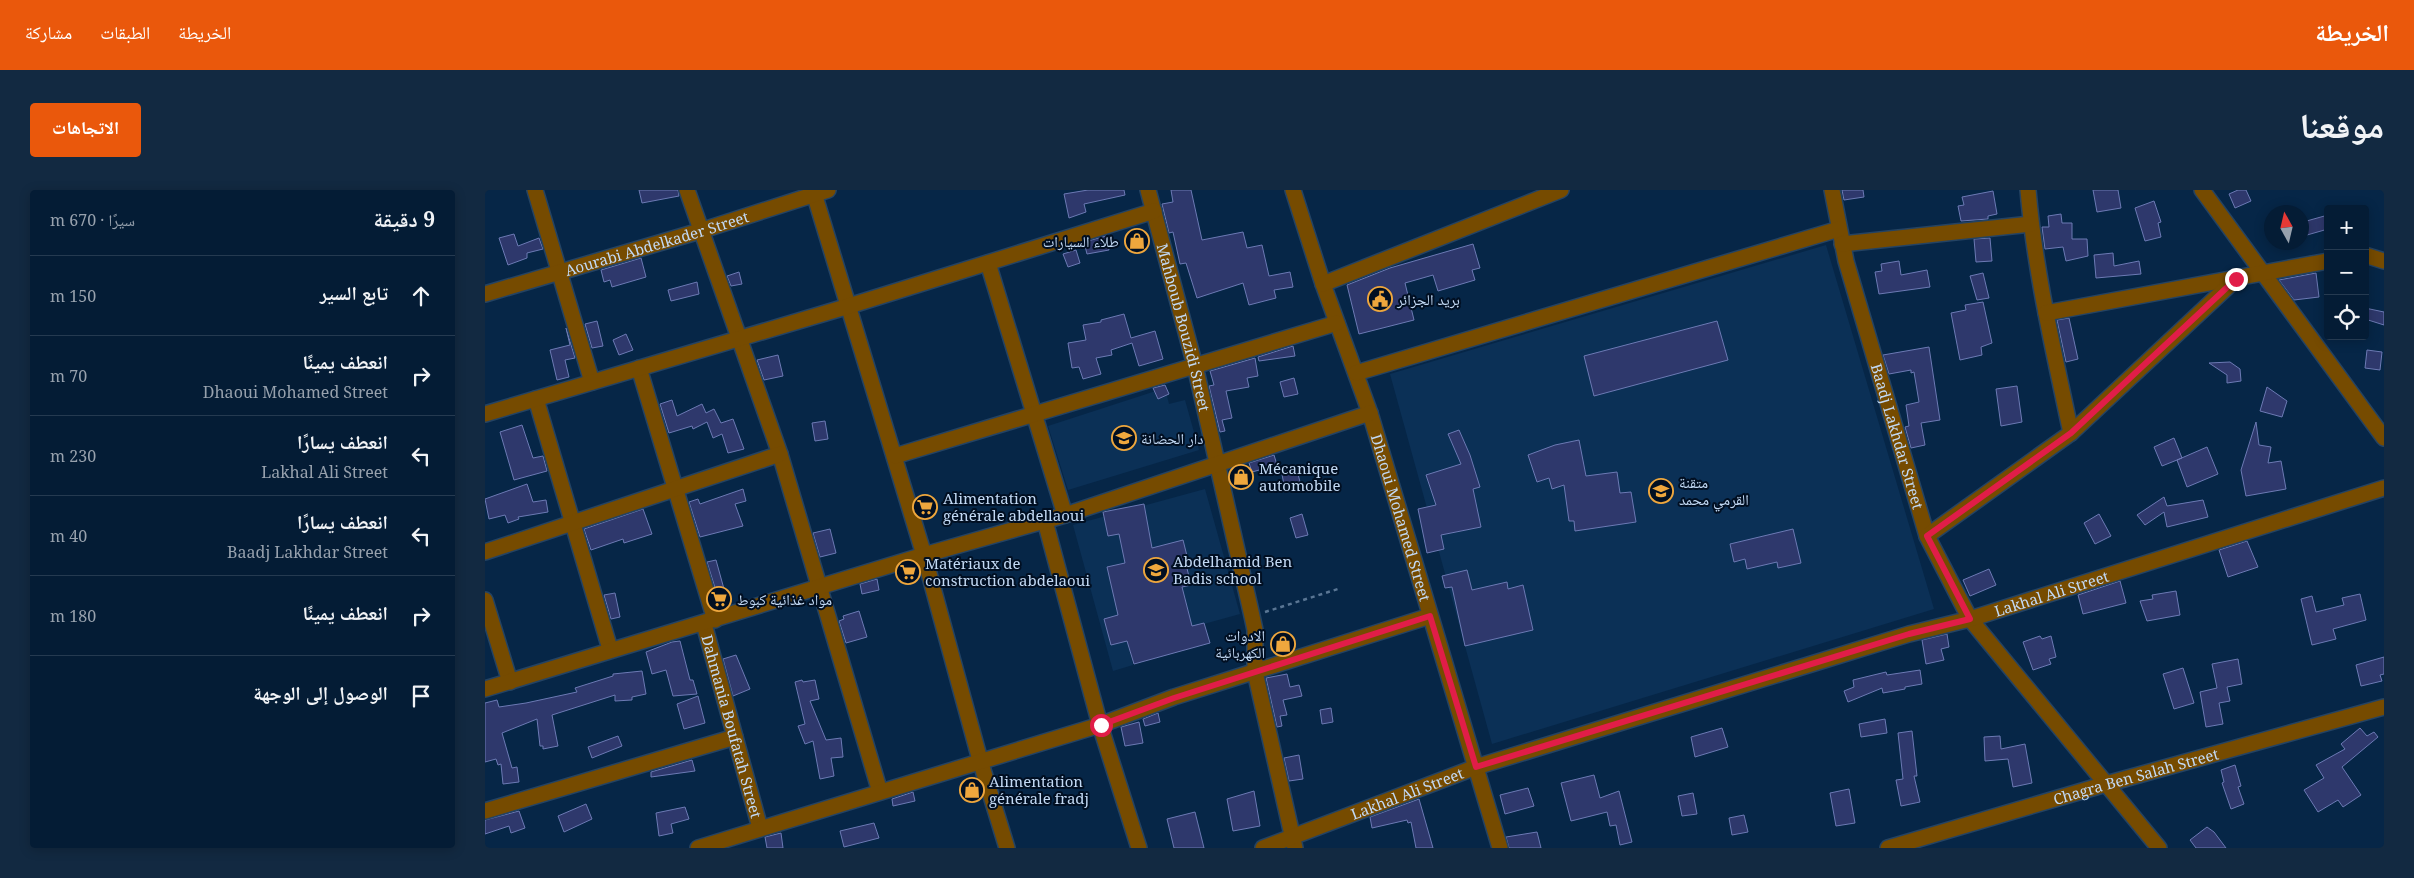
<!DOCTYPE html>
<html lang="ar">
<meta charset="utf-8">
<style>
:root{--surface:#041c35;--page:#122941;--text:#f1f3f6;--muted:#97a1ad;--line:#253a50;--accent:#ea580c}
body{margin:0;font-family:"Noto Serif","Noto Naskh Arabic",serif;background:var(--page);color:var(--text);direction:rtl}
.controls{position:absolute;right:15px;top:15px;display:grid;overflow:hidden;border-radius:5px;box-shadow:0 2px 12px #0003}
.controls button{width:45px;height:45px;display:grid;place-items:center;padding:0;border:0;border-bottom:1px solid var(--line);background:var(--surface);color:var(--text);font:25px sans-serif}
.compass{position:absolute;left:1779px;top:15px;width:45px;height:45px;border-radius:50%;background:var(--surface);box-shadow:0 2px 12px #0003;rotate:352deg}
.stop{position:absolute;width:15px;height:15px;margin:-11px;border:4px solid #e11d48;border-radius:50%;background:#fff}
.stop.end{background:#e11d48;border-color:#fff;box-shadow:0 1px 5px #0008}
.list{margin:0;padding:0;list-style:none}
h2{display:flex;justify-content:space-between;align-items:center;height:65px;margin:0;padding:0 20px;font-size:21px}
h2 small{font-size:16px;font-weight:400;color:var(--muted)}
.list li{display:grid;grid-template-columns:32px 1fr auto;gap:15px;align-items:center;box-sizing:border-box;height:80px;padding:0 20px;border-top:1px solid var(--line)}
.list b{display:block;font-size:19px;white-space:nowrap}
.list p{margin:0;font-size:16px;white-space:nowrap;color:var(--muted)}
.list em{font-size:16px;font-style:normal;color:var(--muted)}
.icon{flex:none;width:28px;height:28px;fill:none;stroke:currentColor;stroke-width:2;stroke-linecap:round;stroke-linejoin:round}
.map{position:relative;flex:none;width:1899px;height:658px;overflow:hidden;direction:ltr;border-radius:5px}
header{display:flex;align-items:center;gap:30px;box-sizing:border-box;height:70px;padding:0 25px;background:var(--accent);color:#fff}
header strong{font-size:24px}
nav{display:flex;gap:28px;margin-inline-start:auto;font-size:18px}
.intro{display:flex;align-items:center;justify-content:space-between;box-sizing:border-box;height:120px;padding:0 30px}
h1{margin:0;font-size:35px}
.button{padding:12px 22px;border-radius:5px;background:var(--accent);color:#fff;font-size:18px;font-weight:700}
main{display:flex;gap:30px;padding:0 30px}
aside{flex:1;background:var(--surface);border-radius:5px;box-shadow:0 2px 12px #0003}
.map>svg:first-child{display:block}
.built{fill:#0b3056}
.building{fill:#2e386c;stroke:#6c7ab4}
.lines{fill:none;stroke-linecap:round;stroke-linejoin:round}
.street-casing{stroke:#244363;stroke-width:18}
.path{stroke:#5a7694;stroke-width:2.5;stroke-dasharray:4 4;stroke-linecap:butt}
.street{stroke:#764b00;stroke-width:15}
.route{stroke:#e11d48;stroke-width:6}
.labels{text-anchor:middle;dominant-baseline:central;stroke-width:4;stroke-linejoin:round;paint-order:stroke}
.poi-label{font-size:15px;fill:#c2d9f4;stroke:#010f22;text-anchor:start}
.street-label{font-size:15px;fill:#c2d9f4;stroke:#010f22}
</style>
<header>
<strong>الخريطة</strong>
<nav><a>الخريطة</a><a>الطبقات</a><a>مشاركة</a></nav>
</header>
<div class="intro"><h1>موقعنا</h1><a class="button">الاتجاهات</a></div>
<main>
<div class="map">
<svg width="1899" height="658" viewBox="0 0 1899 658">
<rect width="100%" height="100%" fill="#062647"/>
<path class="built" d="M1341,55L1449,419L1007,554L905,184Z
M680,198L684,214L700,210L714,260L583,300L563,236Z
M720,299L755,424L643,455L648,475L628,481L588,335Z"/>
<path class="building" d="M154,0H193L194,6L157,13Z
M603,0H639L640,5L599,14L601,22L584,28L579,4Z
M686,0H706L717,50L758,42L762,58L777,55L784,86L805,82L808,97L789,100L791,108L764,115L758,93L712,108L701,73L695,74L688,42L684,43L677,14L688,12Z
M1357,0H1378L1379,7L1359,10Z
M1608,0H1633L1636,18L1612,22Z
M1753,0H1761L1766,11L1750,18L1744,4Z
M1508,1L1512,24L1503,26V29L1476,31L1473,16L1479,15L1477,7Z
M1669,11L1676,32L1673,33L1676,47L1660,51L1650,18Z
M1576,24L1577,33H1587V49H1602L1603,66L1581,71L1578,57L1560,59L1557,37H1564L1563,26Z
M1843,25V39L1822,45L1818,32Z
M29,44L33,56L54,48L58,59L42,63V68L23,75L14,48Z
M621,46L624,60L602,64L599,52Z
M1505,48L1507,71L1491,72L1489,49Z
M988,54L995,78L987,80L990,90L953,101L948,85L920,93L929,130L874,144L862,95L905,78Z
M591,60L595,73L583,77L578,64Z
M1628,63L1629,76L1654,71L1656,84L1611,88L1609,65Z
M156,68L161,87L127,97L125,90L119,92L116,80Z
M1414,71L1416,85L1442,80L1445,97L1394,104L1390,82L1397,81L1396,74Z
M254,82L257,94L246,96L242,86Z
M1498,83L1504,108L1492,110L1485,86Z
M1831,83L1834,107L1809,110L1794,90Z
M212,92L214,104L186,111L183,100Z
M1498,112L1507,153L1496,157L1497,165L1475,170L1466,123L1481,120L1480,115Z
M1880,118L1899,122V135L1880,129Z
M639,124L646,148L670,141L678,169L654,176L647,153L626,160L627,165L611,168L616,184L598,189L594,177L587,178L583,153L601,150L598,135L616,132V130Z
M1584,128L1593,169L1581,172L1572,130Z
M112,131L118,156L107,158L100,134Z
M1232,131L1243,170L1109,206L1099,166Z
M81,138L90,168L80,170L84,187L72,190L65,160L85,155Z
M141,144L148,160L134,165L128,150Z
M808,156L810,166L774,171L773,167Z
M1444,157L1455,230L1436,233L1440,255L1426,258L1420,237L1424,236L1421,215L1434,212L1429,182L1426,183V180L1404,184L1398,165Z
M1882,160L1897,162L1895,180L1880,178Z
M293,165L298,186L279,190L272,170Z
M770,168L773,186L762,188L764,197L741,201L747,228L737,230L740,241L735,242L724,196L729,195L725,181Z
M1745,172L1755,179L1756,191L1742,193V185L1724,173Z
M809,188L813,204L799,207L795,192Z
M680,195L684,204L673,209L668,198Z
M1532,196L1537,232L1516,236L1511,199Z
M1782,197L1802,211L1797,227L1775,221Z
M187,210L192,226L217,214L221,223L229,219L236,233L248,229L259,259L243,263L237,244L228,248L222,232L208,239L207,236L184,243L175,214Z
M340,231L343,249L330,251L327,233Z
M1771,232L1774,255L1786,257L1783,273L1796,271L1801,299L1761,306L1756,280Z
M37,235L48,268L58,266L62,281L29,290L15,242Z
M974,240L985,265L995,297L988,299L996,337L956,345L959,359L942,363L933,319L951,315L941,285L976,274L963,244Z
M1689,248L1697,268L1677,276L1669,257Z
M1094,250L1101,286L1132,282L1135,303L1146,302L1151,332L1090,341L1089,331H1084L1079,295L1067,299L1064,288L1052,292L1043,265L1070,255Z
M1722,257L1733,284L1702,297L1692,270Z
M789,265L792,275L767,282L764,273Z
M811,276L815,292L799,295L796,279Z
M42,294L48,312L61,310L63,322L33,327L34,329L23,333L20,325L4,329L0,309Z
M258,299L261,311L250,314L258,336L215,347L204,312L213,309L215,314Z
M1679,307L1682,316L1718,310L1723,327L1682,337L1679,322L1660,335L1652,325Z
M659,314L667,358L698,350L702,366H699L706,395L697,397L707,436L719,433L725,453L649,474L642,451L626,455L619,429L633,425L622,377L640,373L634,344L623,346L618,322Z
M158,319L167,344L139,353L138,349L106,360L99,339Z
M817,324L823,345L811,348L805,328Z
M1614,324L1626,346L1610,354L1599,333Z
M345,339L351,363L335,367L328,343Z
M1308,339L1316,373L1293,378L1292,372L1262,379L1260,369L1249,372L1245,354Z
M1762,351L1773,377L1743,387L1734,360Z
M231,370L239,399L231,401L222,372Z
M1504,379L1511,395L1485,406L1478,390Z
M982,380L987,400L1022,392L1023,399L1038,395L1048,440L980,456L967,397L960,398L957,386Z
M392,389L394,400L377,404L375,394Z
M1635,391L1641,413L1598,424L1593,405Z
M1691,401L1695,425L1662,431L1655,411L1668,409L1667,405Z
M130,403L135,427L126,429L119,405Z
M1875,404L1881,430L1848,439L1851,449L1827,455L1816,409L1827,406L1831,422L1859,415L1857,408Z
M374,421L382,447L361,453L354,431L359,429L358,426Z
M1462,444L1464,457L1456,459L1459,470L1441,474L1437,450Z
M1555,446L1557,449L1566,446L1571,467L1564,469L1566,474L1548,480L1538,452Z
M195,451L205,490H208L212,504L188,506L181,480L167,484L161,462L187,452Z
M251,465L265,499L248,506L238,469Z
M1899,467V484L1895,485L1897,491L1876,496L1871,475Z
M1753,469L1757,494L1742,497L1745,511L1734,513L1738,534L1721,537L1715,502L1732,498L1727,474Z
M1698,478L1709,513L1689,519L1678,484Z
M1435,480L1437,494L1420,497V499L1398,503L1397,498L1363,512L1359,501L1369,497L1368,490L1401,482L1402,485Z
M157,481L161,504L147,507V510L130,511V505L67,525L73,556L58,559V556H55L52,529L17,543L27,578L32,577L34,592L18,594L16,574L13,575L11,569L0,572V513L12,510L14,517L41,513L92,502L90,498L128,486V484Z
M802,484L805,497L814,495L817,506L798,510L802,525L795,526L797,536L792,537L781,488Z
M317,490L318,492L330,490L334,509L325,511L341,550L356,548L358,567L346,568L349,586L335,589L328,551L320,554L313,536L320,534L310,492Z
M213,506L220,533L199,539L192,514Z
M846,518L848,532L837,534L835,520Z
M673,523L675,532L660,536L658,529Z
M1400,529L1402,543L1376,547L1374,534Z
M654,532L658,553L640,556L636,537Z
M1237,538L1243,557L1210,567L1206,547Z
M1875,538L1882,546L1889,542L1893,547L1857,577L1876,605L1858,617L1853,610L1833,622L1819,600L1839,588L1831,575L1860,559L1856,554Z
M1427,541L1432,586H1429L1435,612L1416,616L1411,590L1418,589L1413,543Z
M133,546L137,556L107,568L103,557Z
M1515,546L1516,559L1540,554L1547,593L1528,597L1523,569L1500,571L1499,547Z
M814,565L818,589L804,591L799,568Z
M207,570L210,581L166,587V582Z
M1750,575L1756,596L1753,597L1759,614L1746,619L1737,593L1739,592L1736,580Z
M1109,585L1115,608L1134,601L1147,652L1135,655L1131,635L1125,636L1122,622L1086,631L1076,593Z
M1043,598L1049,616L1020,624L1015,605Z
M1364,599L1370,633L1351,636L1345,603Z
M769,601L775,636L748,641L742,609Z
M428,602L430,611L408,616L407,609Z
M1208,603L1212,624L1197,626L1193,606Z
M934,609L948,658H931L926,632L923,633L922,630L887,638L885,627Z
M101,614L107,629L79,642L73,626Z
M200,617L204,629L186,634L188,643L174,646L171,623Z
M34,621L40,638L26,643L24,636L0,644V630Z
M710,622L719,658H689L682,629Z
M1259,625L1263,642L1247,645L1244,628Z
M389,633L394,648L359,657L355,641Z
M1722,637L1729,642L1741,658H1711L1705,650Z
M1052,642L1056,658H1024L1021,647Z
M296,643L298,658H282L280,647Z"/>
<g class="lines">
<defs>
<g id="street">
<path d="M50,0L107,192"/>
<path d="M202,0L295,264L395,602"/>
<path d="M328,0L439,365L495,570L522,658"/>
<path id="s1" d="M663,0L710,176L767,426L770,440V482L810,658"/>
<path id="s2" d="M808,0L838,94L885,223L1015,658"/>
<path id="s3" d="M1347,0L1361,71L1442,346L1485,429L1674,658"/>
<path d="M1543,0C1550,82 1569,162 1586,243"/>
<path d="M1717,0L1899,248"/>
<path d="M1357,54L1546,34"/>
<path d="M1880,65L1899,71"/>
<path d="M503,73L580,325"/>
<path d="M838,94L1076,0"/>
<path id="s4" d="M0,104L215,41L343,0"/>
<path d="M1561,123L1843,71"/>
<path d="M154,178L230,430"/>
<path d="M871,183L1354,39"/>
<path d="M51,209L125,459"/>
<path d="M0,224L364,116L669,21"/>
<path d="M410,266L852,133"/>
<path d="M560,331L615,535L654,658"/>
<path d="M1442,346L1586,243L1751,89"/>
<path d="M0,362L295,264"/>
<path d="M0,410L25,492"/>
<path id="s5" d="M219,434L275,638"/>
<path d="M0,499L439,365L580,325L885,223"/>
<path d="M0,621L250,547"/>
<path d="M213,658L615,535L689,507L945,426"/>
<path id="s6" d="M778,658L991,577L1424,444L1485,429L1899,298"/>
<path id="s7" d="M1403,658L1621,594L1899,517"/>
</g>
</defs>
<use href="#street" class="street-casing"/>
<path class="path" d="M780,422L853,399"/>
<use href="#street" class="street"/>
</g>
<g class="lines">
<path class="route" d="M616,535L689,508L945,426L991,577L1424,444L1485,429L1442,346L1586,243L1751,89"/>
</g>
<defs>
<symbol id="shop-ring" viewBox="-11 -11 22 22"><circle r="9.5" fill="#010f22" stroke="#efa73d" stroke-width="1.5"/><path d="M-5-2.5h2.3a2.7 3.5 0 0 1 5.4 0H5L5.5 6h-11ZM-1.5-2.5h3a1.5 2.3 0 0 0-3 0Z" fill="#efa73d"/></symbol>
<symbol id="civic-ring" viewBox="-11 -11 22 22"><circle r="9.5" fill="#010f22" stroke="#efa73d" stroke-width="1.5"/><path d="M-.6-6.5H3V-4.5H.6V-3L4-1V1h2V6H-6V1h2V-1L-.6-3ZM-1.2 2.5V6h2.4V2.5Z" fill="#efa73d"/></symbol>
<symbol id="school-ring" viewBox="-11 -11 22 22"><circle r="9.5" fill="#010f22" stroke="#efa73d" stroke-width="1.5"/><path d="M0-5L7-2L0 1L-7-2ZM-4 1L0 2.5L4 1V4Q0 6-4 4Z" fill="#efa73d"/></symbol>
<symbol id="supermarket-ring" viewBox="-11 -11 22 22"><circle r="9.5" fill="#010f22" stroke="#efa73d" stroke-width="1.5"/><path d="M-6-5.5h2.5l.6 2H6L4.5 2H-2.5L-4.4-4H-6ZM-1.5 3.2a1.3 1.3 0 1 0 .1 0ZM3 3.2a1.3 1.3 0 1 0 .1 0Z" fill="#efa73d"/></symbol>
</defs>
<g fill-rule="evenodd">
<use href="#shop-ring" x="638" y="37" width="28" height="28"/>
<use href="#civic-ring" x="881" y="95" width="28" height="28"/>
<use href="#school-ring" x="625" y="234" width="28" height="28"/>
<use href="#shop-ring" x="742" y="273" width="28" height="28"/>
<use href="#school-ring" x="1162" y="287" width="28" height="28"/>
<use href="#supermarket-ring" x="426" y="303" width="28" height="28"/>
<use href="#school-ring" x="657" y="366" width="28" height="28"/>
<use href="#supermarket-ring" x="409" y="368" width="28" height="28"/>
<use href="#supermarket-ring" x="220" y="395" width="28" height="28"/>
<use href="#shop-ring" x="784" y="440" width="28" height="28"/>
<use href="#shop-ring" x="473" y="586" width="28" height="28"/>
</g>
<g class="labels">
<g class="poi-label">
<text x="634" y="51" text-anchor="end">طلاء السيارات</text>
<text x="912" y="109">بريد الجزائر</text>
<text x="656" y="248">دار الحضانة</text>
<text x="774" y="278">Mécanique<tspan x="774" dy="17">automobile</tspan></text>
<text x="1194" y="292">متقنة<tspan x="1194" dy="17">القرمي محمد</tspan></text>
<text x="458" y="308">Alimentation<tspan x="458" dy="17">générale abdellaoui</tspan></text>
<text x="688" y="371">Abdelhamid Ben<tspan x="688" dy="17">Badis school</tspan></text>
<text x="440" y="373">Matériaux de<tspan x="440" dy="17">construction abdelaoui</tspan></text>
<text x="252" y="409">مواد غذائية كبوط</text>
<text x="780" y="445" text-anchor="end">الادوات<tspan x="780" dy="17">الكهربائية</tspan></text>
<text x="504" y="591">Alimentation<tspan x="504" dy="17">générale fradj</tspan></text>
</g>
<g class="street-label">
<text stroke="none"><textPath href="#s4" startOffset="179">Aourabi Abdelkader Street</textPath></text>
<text stroke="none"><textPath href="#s1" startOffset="142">Mahboub Bouzidi Street</textPath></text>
<text stroke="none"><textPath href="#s3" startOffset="255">Baadj Lakhdar Street</textPath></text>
<text stroke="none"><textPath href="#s2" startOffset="345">Dhaoui Mohamed Street</textPath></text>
<text stroke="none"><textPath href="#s6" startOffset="829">Lakhal Ali Street</textPath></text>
<text stroke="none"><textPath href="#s5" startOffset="106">Dahmania Boufatah Street</textPath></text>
<text stroke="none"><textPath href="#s7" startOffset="258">Chagra Ben Salah Street</textPath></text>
<text stroke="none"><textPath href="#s6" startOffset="154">Lakhal Ali Street</textPath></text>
</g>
</g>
</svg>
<div class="controls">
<button>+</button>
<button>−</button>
<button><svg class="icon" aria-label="locate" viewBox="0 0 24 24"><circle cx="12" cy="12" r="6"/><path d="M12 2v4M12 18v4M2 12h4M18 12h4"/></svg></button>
</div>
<svg class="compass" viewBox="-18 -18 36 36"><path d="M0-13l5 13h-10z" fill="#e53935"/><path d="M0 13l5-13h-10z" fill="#97a1ad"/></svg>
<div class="stop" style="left:616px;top:535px"></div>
<div class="stop end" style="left:1751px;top:89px"></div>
</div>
<aside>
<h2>9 دقيقة<small>سيرًا · 670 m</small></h2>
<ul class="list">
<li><svg class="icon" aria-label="ahead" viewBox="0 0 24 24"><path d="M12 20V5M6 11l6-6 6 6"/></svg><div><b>تابع السير</b></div><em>150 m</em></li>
<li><svg class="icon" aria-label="right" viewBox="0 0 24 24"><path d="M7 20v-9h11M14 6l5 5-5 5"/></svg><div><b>انعطف يمينًا</b><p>Dhaoui Mohamed Street</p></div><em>70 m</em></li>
<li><svg class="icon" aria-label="left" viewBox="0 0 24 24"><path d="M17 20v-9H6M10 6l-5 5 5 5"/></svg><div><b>انعطف يسارًا</b><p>Lakhal Ali Street</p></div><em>230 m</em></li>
<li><svg class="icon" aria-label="left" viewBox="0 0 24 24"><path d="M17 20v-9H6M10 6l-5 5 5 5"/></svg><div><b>انعطف يسارًا</b><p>Baadj Lakhdar Street</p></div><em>40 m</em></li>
<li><svg class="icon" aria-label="right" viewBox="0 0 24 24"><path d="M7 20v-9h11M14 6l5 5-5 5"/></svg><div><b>انعطف يمينًا</b></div><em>180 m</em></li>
<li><svg class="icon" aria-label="arrive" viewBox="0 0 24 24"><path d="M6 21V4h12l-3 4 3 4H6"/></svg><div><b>الوصول إلى الوجهة</b></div></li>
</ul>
</aside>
</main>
